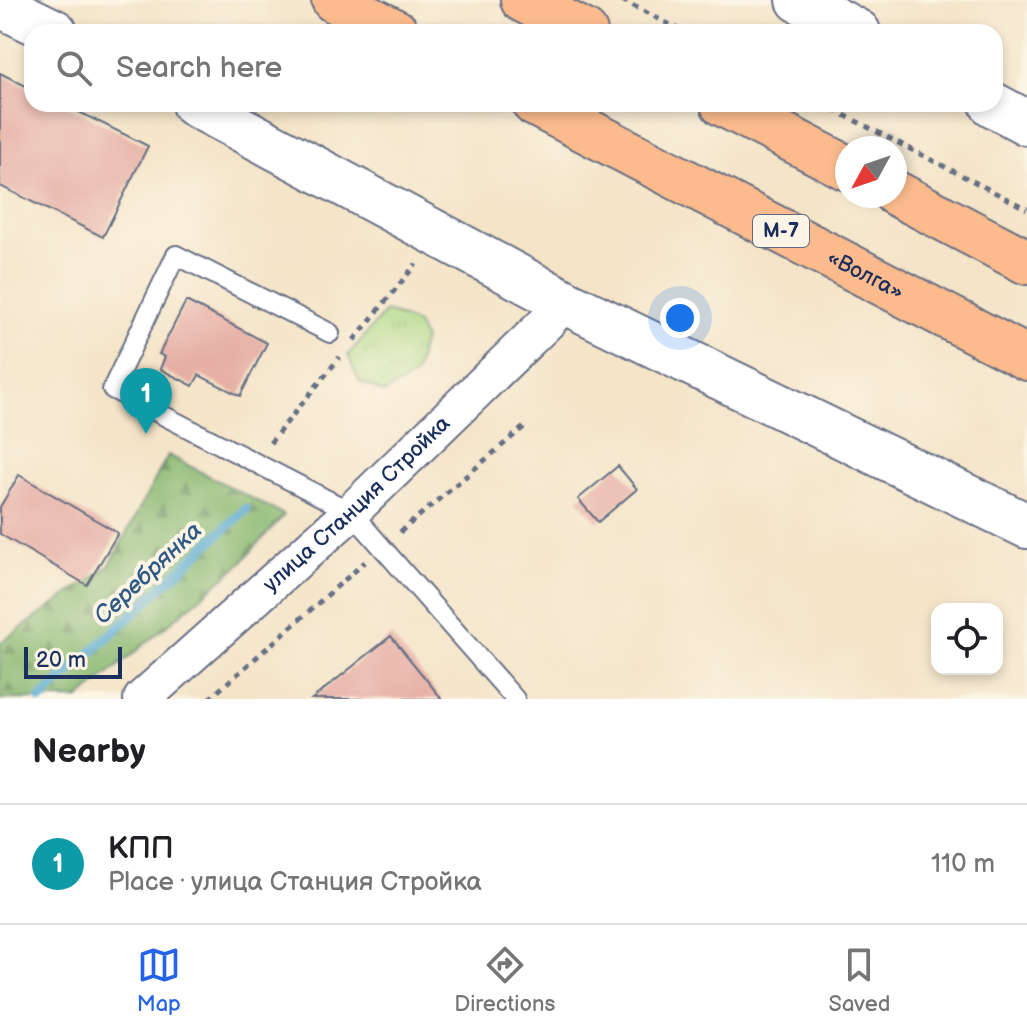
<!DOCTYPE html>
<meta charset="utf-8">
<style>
:root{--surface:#fff;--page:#f2f2f2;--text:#202124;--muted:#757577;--line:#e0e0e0;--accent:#2563eb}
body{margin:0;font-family:"Balsamiq Sans",sans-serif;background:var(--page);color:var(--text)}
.controls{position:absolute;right:24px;bottom:24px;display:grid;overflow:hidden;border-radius:16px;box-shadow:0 4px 12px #0003}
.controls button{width:72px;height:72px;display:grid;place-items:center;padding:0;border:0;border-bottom:2px solid var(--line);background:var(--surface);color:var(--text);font:40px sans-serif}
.compass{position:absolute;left:835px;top:136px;width:72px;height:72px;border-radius:50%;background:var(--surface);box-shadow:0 4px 12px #0003;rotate:230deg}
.scale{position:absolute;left:24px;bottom:20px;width:98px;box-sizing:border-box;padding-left:8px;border:4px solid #1b2f5e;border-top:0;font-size:22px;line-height:28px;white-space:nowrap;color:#1b2f5e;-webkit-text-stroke:6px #fcf5e5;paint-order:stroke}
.you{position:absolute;left:680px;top:318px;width:28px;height:28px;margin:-20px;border:6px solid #fff;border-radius:50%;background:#1a73e8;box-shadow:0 0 0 12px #1a73e833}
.badge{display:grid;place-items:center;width:52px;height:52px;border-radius:50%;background:var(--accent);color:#fff;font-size:26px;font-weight:700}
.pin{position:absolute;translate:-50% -66px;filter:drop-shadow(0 2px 4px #0008)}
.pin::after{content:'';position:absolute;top:42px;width:28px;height:24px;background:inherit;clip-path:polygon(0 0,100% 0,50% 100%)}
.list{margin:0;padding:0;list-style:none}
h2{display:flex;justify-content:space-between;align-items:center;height:104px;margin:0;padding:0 32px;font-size:34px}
h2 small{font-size:26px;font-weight:400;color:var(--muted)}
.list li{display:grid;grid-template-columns:52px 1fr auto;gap:24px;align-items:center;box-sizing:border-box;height:120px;padding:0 32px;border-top:2px solid var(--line)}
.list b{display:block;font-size:30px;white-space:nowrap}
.list p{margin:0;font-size:26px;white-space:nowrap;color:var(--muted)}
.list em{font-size:26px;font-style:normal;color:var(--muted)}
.icon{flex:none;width:44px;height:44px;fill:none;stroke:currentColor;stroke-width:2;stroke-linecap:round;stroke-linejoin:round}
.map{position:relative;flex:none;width:1027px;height:699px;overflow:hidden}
.search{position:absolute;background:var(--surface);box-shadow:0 4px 12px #0003;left:24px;right:24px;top:24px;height:88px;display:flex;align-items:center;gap:20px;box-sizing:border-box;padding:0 28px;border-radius:24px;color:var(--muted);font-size:30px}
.sheet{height:224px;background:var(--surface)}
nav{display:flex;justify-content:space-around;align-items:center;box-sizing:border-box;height:112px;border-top:2px solid var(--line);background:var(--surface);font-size:22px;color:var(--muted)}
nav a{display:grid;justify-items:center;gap:4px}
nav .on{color:var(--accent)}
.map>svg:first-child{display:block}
.grass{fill:url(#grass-tufts);stroke:#648370;stroke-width:2}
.forest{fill:url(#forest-firs);stroke:#527468;stroke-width:2}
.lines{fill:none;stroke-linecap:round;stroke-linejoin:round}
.stream{stroke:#55a8d0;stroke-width:10}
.building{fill:#e6aea4}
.service-casing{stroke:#676e83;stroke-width:22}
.minor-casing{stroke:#676e83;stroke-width:40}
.tertiary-casing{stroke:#676e83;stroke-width:48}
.trunk-casing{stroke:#676e83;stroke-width:48}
.path{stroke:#676e83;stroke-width:5;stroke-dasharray:6 6;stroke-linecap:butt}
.service{stroke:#fff;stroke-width:18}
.minor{stroke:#fff;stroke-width:36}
.tertiary{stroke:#fff;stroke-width:44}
.trunk{stroke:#fbbb8d;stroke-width:44}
.labels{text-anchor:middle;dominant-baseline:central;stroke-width:8;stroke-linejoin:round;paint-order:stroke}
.shield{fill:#fcf5e5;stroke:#5e6a86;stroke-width:2}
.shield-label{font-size:20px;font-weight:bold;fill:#1b2f5e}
.street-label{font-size:22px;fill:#1b2f5e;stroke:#fcf5e5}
.water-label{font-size:24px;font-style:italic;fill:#2f5986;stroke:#fcf5e5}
</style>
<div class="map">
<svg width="1027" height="699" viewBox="0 0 1027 699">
<defs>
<pattern id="grass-tufts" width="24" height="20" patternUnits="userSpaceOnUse" patternTransform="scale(2)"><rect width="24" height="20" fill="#acd783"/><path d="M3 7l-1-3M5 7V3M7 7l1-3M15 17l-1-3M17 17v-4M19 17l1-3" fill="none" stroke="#93b974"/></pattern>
<pattern id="forest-firs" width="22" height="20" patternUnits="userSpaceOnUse" patternTransform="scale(2)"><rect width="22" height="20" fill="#89b871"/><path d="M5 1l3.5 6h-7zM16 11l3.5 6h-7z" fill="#6f9660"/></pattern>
</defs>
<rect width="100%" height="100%" fill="#fcf5e5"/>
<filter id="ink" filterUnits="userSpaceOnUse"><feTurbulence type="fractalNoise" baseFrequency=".0125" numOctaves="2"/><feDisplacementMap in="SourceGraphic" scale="16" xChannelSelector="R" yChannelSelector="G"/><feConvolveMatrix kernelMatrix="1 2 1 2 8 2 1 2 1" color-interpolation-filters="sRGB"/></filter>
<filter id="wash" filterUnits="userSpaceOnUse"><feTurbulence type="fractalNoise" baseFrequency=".006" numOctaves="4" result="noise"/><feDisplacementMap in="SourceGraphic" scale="32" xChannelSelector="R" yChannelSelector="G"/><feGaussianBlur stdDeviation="1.8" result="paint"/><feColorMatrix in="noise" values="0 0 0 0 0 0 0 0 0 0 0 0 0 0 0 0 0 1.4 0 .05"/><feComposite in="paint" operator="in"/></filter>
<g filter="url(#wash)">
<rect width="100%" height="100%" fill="#f4e4c8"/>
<path class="grass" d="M386,311L417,324L424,339L415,375L384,393L359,381L348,355Z"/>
<path class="forest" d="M168,455L284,515L238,566L79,699H0V643L109,566Z"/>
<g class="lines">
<path class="stream" d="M41,699L246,509"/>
</g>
<g id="blocks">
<path class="building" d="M0,73L32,89V104H63L148,146L103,237L0,186Z
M186,301L267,343L240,396L199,375L193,386L160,369L165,357L159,354Z
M618,466L637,489L598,522L578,499Z
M19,475L118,533L87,585L0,534V507Z
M391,636L442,699H312Z"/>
</g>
</g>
<g filter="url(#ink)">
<use href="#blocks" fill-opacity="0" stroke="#676e83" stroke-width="2"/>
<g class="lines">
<defs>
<path id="service" d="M330,333L176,255L112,389L351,512L515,699"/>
<g id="minor">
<path id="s1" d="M142,699L351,512L547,322L565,302"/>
</g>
<path id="tertiary" d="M799,0L858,32
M0,5L55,32
M194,104L565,302L1027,526
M992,104L1027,123"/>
<g id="trunk">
<path d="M334,0L396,32"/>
<path d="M523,0L585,32"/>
<path id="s2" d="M535,104L1027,358"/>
<path d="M723,104L847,168"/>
<path d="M895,193L1027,262"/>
</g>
</defs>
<use href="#service" class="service-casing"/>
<use href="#minor" class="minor-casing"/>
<use href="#tertiary" class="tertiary-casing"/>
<use href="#trunk" class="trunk-casing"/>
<path class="path" d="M622,0L684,32
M823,104L1027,209
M354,340L416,264
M270,443L340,357
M400,532L524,427
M209,699L365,562"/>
<use href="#service" class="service"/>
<use href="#minor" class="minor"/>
<use href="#tertiary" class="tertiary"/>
<use href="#trunk" class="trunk"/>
</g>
</g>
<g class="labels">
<rect class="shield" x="753" y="215" width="56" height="32" rx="6"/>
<g class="shield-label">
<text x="781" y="231">М-7</text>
</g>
<g class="street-label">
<text stroke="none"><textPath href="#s2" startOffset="372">«Волга»</textPath></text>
<text stroke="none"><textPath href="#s1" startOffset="290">улица Станция Стройка</textPath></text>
</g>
<g class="water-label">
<text transform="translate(148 573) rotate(-43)">Серебрянка</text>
</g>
</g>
</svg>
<div class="controls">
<button><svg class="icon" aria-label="locate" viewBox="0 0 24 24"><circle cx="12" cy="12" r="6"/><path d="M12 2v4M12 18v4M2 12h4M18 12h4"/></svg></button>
</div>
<svg class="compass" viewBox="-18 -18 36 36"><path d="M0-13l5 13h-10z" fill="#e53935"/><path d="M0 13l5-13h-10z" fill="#757577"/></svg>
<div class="scale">20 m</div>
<div class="you"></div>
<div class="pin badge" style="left:146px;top:434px;background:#0f9aa8">1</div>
<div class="search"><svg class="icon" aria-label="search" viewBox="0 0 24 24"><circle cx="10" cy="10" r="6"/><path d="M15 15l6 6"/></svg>Search here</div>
</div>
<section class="sheet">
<h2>Nearby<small></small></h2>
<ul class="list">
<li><span class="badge" style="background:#0f9aa8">1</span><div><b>КПП</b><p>Place · улица Станция Стройка</p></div><em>110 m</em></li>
</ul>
</section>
<nav>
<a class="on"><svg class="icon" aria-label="map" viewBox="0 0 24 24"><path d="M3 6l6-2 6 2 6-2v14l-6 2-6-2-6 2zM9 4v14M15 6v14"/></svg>Map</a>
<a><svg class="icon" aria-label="directions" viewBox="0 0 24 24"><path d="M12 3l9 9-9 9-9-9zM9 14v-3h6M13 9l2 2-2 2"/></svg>Directions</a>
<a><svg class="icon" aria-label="saved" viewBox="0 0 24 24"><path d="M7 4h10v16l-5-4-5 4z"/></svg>Saved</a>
</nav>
